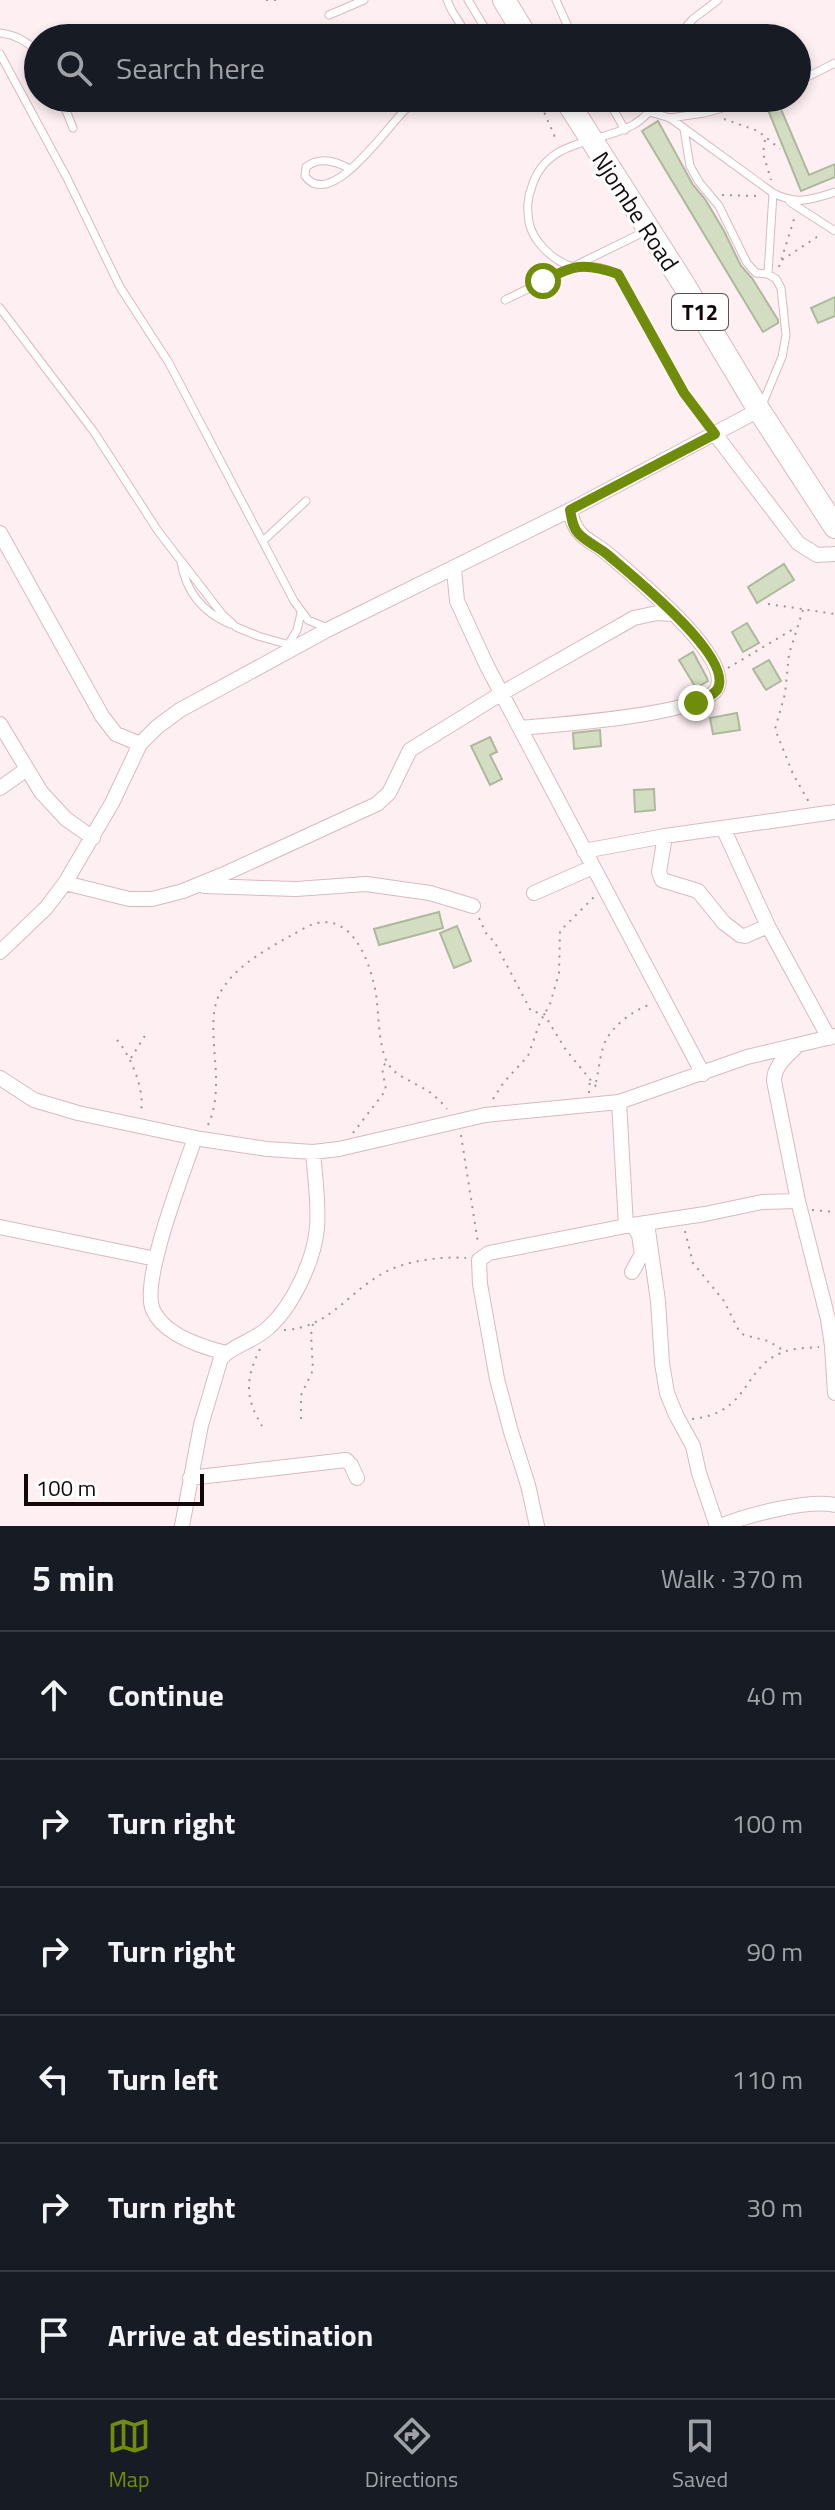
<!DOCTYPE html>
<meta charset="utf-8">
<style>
:root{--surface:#171b24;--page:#242831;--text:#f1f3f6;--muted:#9ea1a6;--line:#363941;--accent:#6f8d0b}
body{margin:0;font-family:"Titillium Web",sans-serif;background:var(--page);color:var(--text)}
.scale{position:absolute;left:24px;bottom:20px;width:180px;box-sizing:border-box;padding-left:8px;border:4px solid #12080b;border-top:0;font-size:22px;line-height:28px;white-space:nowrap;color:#12080b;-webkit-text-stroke:6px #fff;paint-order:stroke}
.stop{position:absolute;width:24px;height:24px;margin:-18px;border:6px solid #6f8d0b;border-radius:50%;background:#fff}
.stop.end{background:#6f8d0b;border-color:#fff;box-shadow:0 2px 8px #0008}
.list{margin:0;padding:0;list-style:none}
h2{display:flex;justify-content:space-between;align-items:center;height:104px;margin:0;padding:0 32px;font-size:34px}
h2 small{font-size:26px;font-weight:400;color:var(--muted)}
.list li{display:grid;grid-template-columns:52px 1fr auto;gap:24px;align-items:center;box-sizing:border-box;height:128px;padding:0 32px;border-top:2px solid var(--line)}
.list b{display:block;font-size:30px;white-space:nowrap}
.list em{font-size:26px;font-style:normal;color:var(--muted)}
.icon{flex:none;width:44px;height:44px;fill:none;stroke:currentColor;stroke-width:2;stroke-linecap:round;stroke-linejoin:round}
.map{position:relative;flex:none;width:835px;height:1526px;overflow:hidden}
.search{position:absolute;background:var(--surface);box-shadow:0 4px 12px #0003;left:24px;right:24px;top:24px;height:88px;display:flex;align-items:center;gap:20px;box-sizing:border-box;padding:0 28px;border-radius:44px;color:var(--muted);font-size:30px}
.sheet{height:872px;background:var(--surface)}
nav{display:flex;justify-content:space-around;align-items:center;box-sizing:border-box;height:112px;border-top:2px solid var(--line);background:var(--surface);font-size:22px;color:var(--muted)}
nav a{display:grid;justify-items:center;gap:4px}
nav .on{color:var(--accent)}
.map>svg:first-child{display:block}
.building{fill:#d3ddc1;stroke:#aeb89d;stroke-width:2}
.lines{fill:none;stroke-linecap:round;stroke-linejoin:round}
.service-casing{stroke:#dab9c1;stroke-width:9}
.minor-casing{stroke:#dab9c1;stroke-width:16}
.trunk-casing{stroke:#dab9c1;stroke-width:24}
.path{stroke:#a29598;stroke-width:2;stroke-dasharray:2 6;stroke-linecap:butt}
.service{stroke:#fff;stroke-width:7}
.minor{stroke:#fff;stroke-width:14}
.trunk{stroke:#fff;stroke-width:22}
.route{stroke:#6f8d0b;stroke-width:10}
.labels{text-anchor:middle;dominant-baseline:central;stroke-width:6;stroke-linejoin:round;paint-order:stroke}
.shield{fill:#fff;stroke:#595254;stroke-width:2}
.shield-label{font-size:22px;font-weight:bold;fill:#12080b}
.street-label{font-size:24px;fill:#12080b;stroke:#fff}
</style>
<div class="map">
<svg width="835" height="1526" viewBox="0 0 835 1526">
<rect width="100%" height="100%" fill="#fdeff2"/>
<path class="building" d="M777,100L809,175L835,164V177L801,191L766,105Z
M658,121L693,185L705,199L724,231L741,266L752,278L778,320V323L763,332L642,131Z
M835,297V316L818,323L811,308Z
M784,564L794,580L757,603L748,587Z
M747,623L759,643L743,652L732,632Z
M693,652L707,678L708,681L696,688L679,660Z
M769,660L781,681L766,690L753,669Z
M737,713L740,730L713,734L710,718Z
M600,730L601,746L574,749L573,733Z
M490,737L497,752L490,755L502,779L490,785L471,746Z
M654,789L655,810L635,812L634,790Z
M439,912L443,928L379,945L374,929Z
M457,926L471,961L454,968L440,933Z"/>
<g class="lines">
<defs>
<path id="service" d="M447,0L452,11L469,38
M468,0L491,38
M556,0L573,38
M329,15L364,0
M0,33C16,35 26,41 38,52
M676,38L693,19L718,0
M0,54L67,178L120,287L169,363L294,601L308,620L327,628
M797,82L835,63
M61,98L73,128
M607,98L625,130
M657,98C635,153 552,123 532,186C527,199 527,208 529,222C532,240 552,260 570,266C577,269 587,267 594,267C603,267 610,271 618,274L684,393L714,434
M650,112L670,118L704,113L759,98
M670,118L773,193C796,205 811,200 835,192
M684,129L690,166L699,182L719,206L747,263L756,273L768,274L776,279L781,288L786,335L782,357L762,405
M350,169C336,161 320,156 306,167L305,176C331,212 389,124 406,109C411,105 417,102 422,98
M790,202L835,231
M768,274L773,193
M505,300L646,231
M0,308L94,432L158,531L222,614L236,627L258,636L293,646
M263,541L306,501
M181,562C186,592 202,612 230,624
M288,645L297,630L301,613"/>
<path id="minor" d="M715,434L798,543L817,555L835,554
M0,533L102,716L116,734L140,744
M454,569L457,601L487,666L703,1074
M0,724L41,792L66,819L93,838
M520,728C551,725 710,715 718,686C728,653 632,575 608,554C588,538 575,538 570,510
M0,788L27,769
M724,830L768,926L829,1038
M665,836L659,872L662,880L698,891L724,923L740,935L745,936L768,926
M584,851L665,836L835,812
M65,883L129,899H152L183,891L222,875L377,804L389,793L410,750L502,693L634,618L657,613L673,614
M204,886L296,889L366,884L430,893L473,906
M534,893L593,867
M0,952L46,908L65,883L112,803L140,744L157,727L180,710L329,629L570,510L759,410
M796,1047C786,1057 774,1066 774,1081L798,1201L828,1319L832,1346L835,1393
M0,1078L34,1100L78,1113L201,1139L267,1149L313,1152L339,1149L485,1115L619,1102L747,1057L835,1036
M619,1102L626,1226
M195,1138C184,1171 140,1281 153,1310C164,1335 202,1347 226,1353
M647,1223L658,1301L662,1363L667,1393L676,1415L693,1446L699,1473L717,1526
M0,1227L156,1259
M632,1272L642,1254L639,1235L633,1225
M190,1478L346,1460L351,1465L357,1478
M182,1526L201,1425L221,1358C234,1345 254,1341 268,1328C293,1306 314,1260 317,1228C319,1203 315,1177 313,1152
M537,1526L528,1485L511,1432L497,1379L480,1284L479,1260L489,1253L626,1226L705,1214L762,1202L798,1201
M721,1526C746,1515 809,1499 835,1505"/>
<path id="trunk" d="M504,0L527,38
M565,98L681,280L759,410L835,527"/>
</defs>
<use href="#service" class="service-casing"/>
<use href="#minor" class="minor-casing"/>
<use href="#trunk" class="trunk-casing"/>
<path class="path" d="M266,0H280
M697,38L729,27L737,38
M538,98L557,142
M724,119L758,131L780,149
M765,140L763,153L771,180
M722,195L759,196
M782,260L820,235
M779,267L795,216
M768,604L835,614
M803,610L789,654L785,694L775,729L793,774L810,804
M728,668L795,628
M479,918L487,935L494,941L531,1011L544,1014L566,1050L598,1089
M117,1040C131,1056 147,1094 140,1114
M131,1058L146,1034
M596,1082C599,1069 600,1054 605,1042C613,1025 634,1010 651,1004
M589,1093L590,1079
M493,1099L504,1082L528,1056L540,1022L550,1004L559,973L560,931L595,896
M208,1125C228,1082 202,1028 220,993C234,967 264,951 290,936C298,932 308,925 317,923C355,915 371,966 376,994C379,1015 378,1041 386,1060C393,1075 406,1078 419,1086C430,1091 439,1099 447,1109
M353,1133L386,1090L382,1068L387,1061
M461,1135L478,1243
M812,1210L835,1212
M685,1231L693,1263L724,1301L739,1331L744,1335L768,1341L783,1350
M284,1330C328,1328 346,1295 380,1275C402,1261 440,1256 466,1258
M260,1349C245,1379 245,1398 262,1426
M301,1419V1395L313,1370L311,1335L313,1324
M692,1419C750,1413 742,1369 781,1353C792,1348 807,1348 819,1347"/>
<use href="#service" class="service"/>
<use href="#minor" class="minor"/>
<use href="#trunk" class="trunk"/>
</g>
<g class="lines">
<path class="route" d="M543,281C573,265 584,262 618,274L684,393L715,434L570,510C572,519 572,526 578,533C586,542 599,547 608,555C630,574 737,659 717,690C712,696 703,700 696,703"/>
</g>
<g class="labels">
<rect class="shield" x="672" y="294" width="56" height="36" rx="6"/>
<g class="shield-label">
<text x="700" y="312">T12</text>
</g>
<g class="street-label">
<text transform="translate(636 211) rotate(57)">Njombe Road</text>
</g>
</g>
</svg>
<div class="scale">100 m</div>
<div class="stop" style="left:543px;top:281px"></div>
<div class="stop end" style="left:696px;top:703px"></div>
<div class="search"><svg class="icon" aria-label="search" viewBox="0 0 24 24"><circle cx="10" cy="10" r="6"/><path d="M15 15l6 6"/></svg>Search here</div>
</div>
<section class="sheet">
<h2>5 min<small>Walk · 370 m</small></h2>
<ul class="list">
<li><svg class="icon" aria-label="ahead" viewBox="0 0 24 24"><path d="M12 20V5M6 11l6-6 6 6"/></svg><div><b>Continue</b></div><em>40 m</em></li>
<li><svg class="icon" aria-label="right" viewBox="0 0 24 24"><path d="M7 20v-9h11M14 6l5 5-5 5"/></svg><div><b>Turn right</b></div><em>100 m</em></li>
<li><svg class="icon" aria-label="right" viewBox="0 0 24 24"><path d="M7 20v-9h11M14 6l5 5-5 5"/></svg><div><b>Turn right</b></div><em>90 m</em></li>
<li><svg class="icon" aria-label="left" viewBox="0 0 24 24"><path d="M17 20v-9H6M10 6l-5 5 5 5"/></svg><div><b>Turn left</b></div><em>110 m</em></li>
<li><svg class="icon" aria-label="right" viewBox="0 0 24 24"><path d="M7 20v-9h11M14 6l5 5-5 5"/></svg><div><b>Turn right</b></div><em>30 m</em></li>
<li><svg class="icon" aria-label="arrive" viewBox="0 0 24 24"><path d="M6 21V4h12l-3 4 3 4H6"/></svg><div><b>Arrive at destination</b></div></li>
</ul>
</section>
<nav>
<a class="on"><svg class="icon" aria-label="map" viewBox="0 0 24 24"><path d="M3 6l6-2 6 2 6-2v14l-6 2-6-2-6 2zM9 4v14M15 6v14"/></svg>Map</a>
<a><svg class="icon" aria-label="directions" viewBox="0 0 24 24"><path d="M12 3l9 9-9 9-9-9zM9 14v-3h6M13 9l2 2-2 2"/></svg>Directions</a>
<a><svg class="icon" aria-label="saved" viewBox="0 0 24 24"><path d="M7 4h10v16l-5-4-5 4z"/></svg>Saved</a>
</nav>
